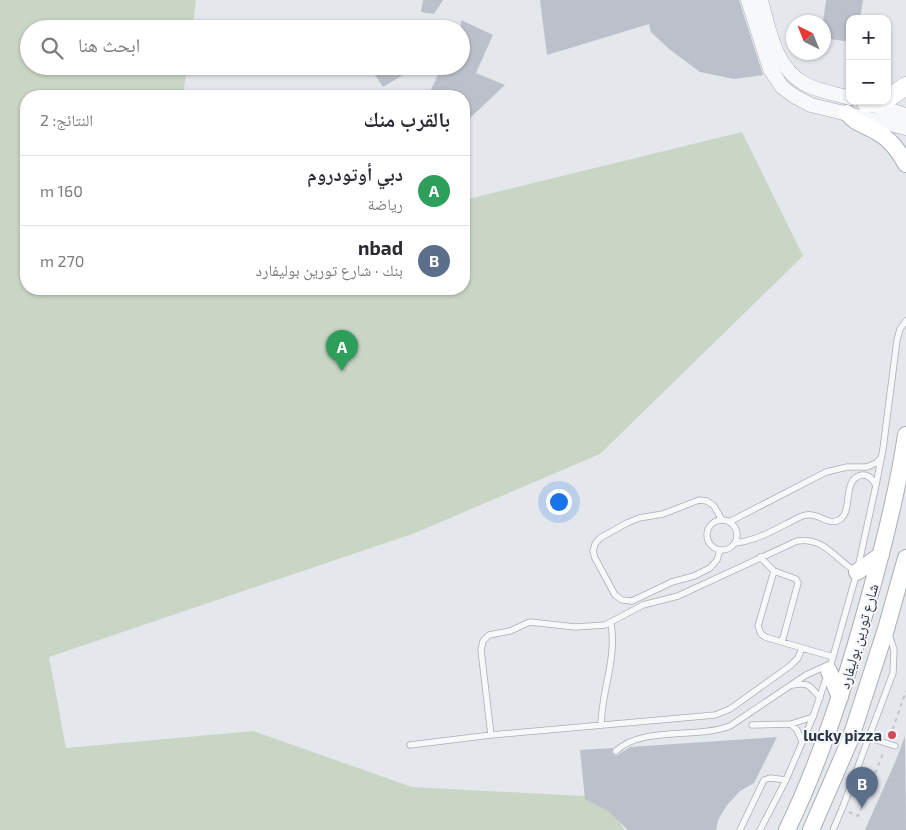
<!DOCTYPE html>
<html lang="ar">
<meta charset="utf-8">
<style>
:root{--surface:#fff;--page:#f2f2f3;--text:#2b2b33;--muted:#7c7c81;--line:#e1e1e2;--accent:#d1495b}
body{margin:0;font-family:"Exo 2","Noto Naskh Arabic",sans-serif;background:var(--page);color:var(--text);direction:rtl}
.controls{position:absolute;right:15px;top:15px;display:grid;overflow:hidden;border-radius:10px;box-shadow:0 1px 4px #0004}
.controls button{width:45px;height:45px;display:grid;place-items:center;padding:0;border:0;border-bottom:1px solid var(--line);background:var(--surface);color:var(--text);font:25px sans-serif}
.compass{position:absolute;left:786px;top:15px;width:45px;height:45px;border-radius:50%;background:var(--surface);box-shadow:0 1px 4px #0004;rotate:317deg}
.you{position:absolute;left:558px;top:501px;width:18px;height:18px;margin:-12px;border:4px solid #fff;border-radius:50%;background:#1a73e8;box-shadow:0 0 0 8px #1a73e833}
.badge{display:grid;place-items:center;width:32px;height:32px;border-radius:50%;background:var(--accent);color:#fff;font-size:16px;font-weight:700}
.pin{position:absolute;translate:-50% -41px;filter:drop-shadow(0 1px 2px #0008)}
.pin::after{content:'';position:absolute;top:26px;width:18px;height:15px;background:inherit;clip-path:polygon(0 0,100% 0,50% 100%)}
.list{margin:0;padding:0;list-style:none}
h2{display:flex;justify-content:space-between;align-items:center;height:65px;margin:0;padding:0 20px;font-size:21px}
h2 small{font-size:16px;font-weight:400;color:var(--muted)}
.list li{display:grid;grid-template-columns:32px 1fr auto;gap:15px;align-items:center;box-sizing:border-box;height:70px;padding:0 20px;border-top:1px solid var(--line)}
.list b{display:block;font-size:19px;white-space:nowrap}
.list p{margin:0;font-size:16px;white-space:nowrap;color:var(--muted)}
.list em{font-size:16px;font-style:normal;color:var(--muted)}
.icon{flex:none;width:28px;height:28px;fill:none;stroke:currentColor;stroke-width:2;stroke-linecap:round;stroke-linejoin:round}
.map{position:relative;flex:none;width:906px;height:830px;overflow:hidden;direction:ltr}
.search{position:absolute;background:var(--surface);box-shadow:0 1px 4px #0004;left:20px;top:20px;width:450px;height:55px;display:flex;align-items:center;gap:12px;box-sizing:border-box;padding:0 18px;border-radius:28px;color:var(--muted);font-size:19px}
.panel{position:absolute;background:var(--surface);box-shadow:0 1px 4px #0004;left:20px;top:90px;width:450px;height:205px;border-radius:20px;direction:rtl}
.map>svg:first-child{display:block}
.green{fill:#c9d6c5}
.building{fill:#bbc0ca}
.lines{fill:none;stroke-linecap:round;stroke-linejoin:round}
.service-casing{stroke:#a9aeb7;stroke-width:7}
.tertiary-casing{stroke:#a9aeb7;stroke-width:15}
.secondary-casing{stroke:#a9aeb7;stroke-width:18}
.primary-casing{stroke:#a3abb8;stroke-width:19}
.path{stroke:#c2c5cb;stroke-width:2;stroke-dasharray:4 4;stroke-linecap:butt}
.service{stroke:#f7f8fa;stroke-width:5.5}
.tertiary{stroke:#f7f8fa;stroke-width:14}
.secondary{stroke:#fff;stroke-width:16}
.primary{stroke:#fff;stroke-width:18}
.poi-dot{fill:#d1495b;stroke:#f4f6f9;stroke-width:2}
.labels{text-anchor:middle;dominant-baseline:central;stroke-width:4;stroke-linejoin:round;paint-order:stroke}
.street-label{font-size:15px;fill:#2b3445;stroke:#f4f6f9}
.poi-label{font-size:15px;font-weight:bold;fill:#2b3445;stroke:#f4f6f9;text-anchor:end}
</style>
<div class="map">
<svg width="906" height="830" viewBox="0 0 906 830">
<rect width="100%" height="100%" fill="#e4e7ec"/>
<path class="green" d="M0,0H196L192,29H29V66H187L183,96H26V289H464V200L742,132L803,256L600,454L415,533L49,657L66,748L253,731L412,787L602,797L625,830H0Z"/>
<path class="building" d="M423,0H443L434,14L421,12Z
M540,0H739L763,75L734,79L700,72L669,49L651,32L649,24L547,55Z
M826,0H863L860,19H850V42L824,38L823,22Z
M461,20L493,35L476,73L505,85L470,118L464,114V96H428L442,66H461Z
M369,66H418L383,87Z
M905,736L906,830H865L896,760Z
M777,737L754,783L740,791L727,805L718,820L716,830H628L608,811L585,799L580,750L613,748L612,753L616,756L630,747Z"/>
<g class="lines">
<defs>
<path id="service" d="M707 535a15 15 0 1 1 30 0a15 15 0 1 1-30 0Z
M729,522L826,472L847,467H867L876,463L880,459
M735,543C754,541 771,532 788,523C794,520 800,516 806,515C818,512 828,526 839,520C854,512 841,479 862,475C869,474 873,480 876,485
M720,550L717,560L710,568L694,576L672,582L632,601L622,600L615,595L595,558L593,551L595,544L600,538L627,523L639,518L663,514L699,500L707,501L714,506L722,520
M760,557L774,571L796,579L798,583L782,642
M774,571L758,626L761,634L765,637L833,657
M793,685C809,682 810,686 820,698
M601,724C602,689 617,659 611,623
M791,724L797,730L802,741
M752,725L791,724L813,717
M491,735L481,650L483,641L489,635L510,631L530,622L575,627L605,625L643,605L678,596L797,541C824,537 834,558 855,571
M870,738L895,746
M410,745L491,735L715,715L730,709L790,666L798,658L802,648
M616,751C642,726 696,739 730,726L806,675L828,665
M740,830L764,780L770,778L786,780
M760,830L786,780L813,717L831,664L857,572L876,485L883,449L897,340L900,329L906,321
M833,830L842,809L893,673L894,650L889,634"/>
<path id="tertiary" d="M748,0L770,69L782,87L794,96L811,105L906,128
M761,0C769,30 775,68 805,84C818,91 836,94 850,98
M866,103L906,115"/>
<path id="secondary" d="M847,113C856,124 866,125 877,132C890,139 899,151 906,164
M857,572L881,555
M829,671L840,697
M787,830C823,755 847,678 869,598C884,544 898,490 906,435
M811,830L850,740L886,629L906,558"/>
<path id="primary" d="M887,99L906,86
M866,103L880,101"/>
</defs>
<use href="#service" class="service-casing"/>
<use href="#tertiary" class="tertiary-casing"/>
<use href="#secondary" class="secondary-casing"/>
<use href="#primary" class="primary-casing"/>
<path class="path" d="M890,737L906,691
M849,812L858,816L884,751"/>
<use href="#service" class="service"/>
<use href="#tertiary" class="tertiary"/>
<use href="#secondary" class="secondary"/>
<use href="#primary" class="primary"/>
</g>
<circle class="poi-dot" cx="892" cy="735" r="5"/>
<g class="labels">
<g class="street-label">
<text transform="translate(858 636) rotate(-74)">شارع تورين بوليفارد</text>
</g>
<g class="poi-label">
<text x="882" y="735">lucky pizza</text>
</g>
</g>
</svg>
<div class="controls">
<button>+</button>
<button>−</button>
</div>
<svg class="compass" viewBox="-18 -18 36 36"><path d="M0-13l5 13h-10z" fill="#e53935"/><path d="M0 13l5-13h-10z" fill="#7c7c81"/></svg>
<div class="you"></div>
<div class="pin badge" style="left:342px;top:371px;background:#2e9e5b">A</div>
<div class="pin badge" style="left:862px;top:808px;background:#5c6f8a">B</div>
<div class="search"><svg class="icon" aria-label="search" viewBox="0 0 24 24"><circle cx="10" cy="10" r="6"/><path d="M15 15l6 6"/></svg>ابحث هنا</div>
<section class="panel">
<h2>بالقرب منك<small>النتائج: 2</small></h2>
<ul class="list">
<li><span class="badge" style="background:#2e9e5b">A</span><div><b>دبي أوتودروم</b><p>رياضة</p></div><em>160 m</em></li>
<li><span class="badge" style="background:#5c6f8a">B</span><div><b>nbad</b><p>بنك · شارع تورين بوليفارد</p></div><em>270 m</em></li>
</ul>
</section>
</div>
